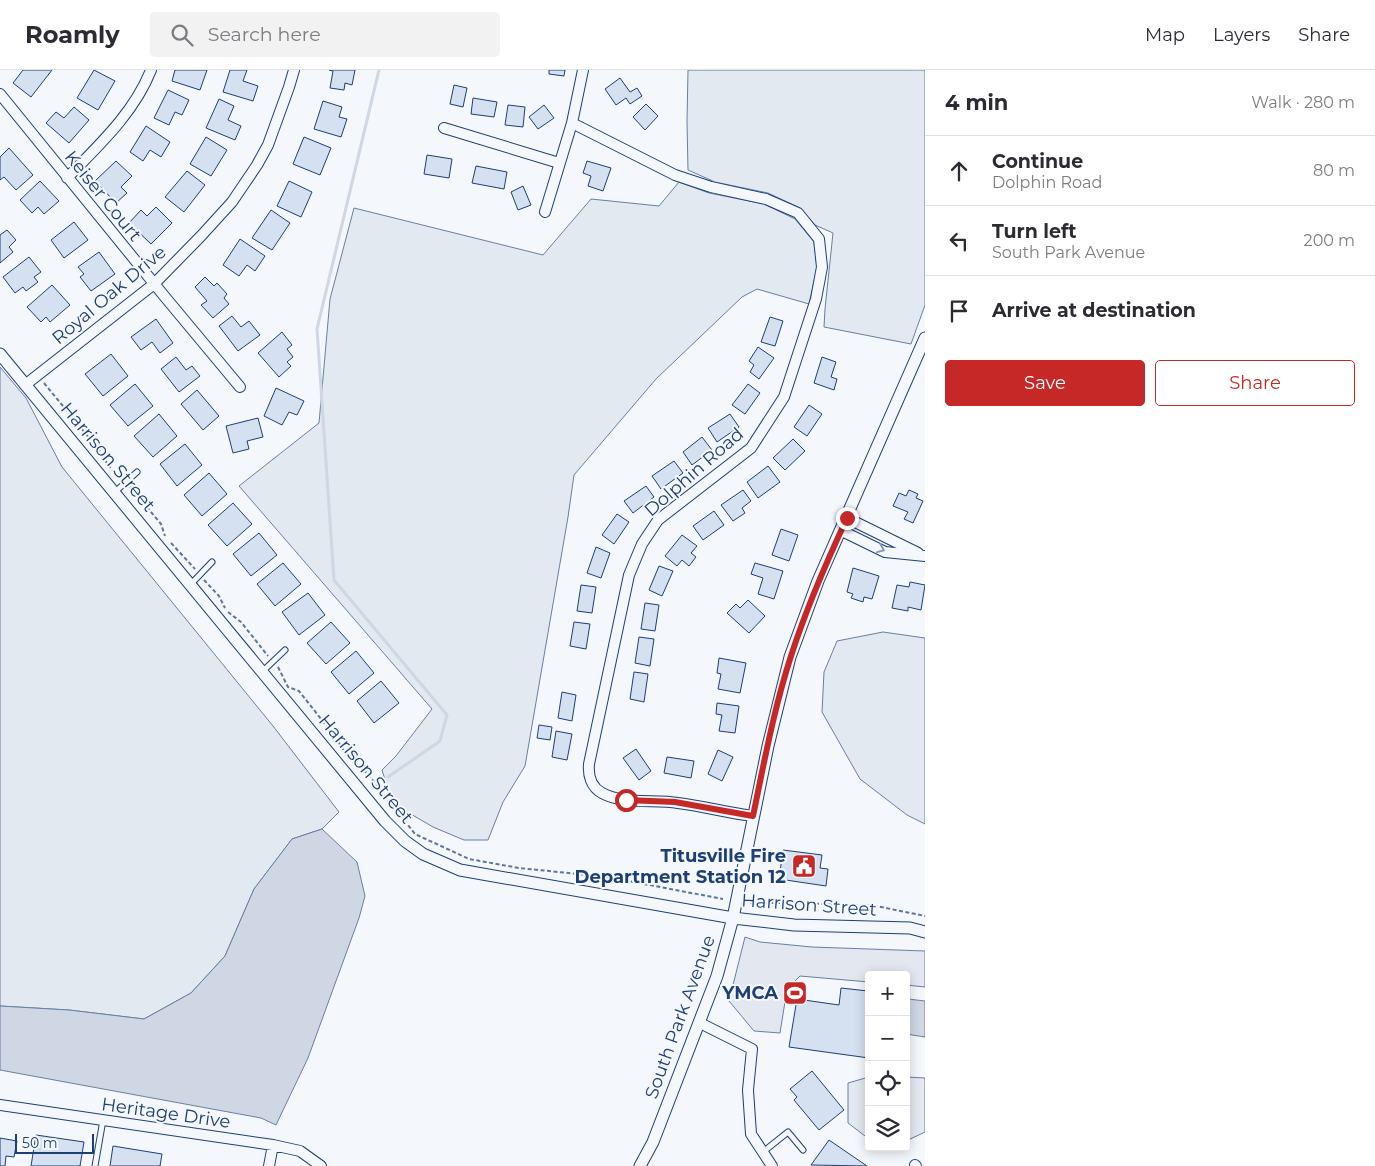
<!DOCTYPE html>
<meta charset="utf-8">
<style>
:root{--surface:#fff;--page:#f2f2f3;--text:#2b2b33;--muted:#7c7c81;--line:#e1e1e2;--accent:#c62828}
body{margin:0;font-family:Montserrat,sans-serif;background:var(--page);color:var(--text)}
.controls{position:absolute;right:15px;bottom:15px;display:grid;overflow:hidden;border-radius:5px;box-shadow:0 2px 12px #0003}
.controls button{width:45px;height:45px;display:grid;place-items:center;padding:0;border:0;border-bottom:1px solid var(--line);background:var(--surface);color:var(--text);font:25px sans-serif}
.scale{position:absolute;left:15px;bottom:12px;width:79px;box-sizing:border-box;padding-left:5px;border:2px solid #1d3f73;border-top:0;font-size:14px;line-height:18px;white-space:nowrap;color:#1d3f73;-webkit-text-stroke:4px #f4f7fb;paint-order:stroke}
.stop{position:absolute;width:15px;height:15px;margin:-11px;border:4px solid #c62828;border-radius:50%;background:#fff}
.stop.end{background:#c62828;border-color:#fff;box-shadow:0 1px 5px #0008}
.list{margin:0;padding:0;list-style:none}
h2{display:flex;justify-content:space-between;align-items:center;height:65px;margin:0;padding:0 20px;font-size:21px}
h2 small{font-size:16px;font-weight:400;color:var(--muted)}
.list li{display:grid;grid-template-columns:32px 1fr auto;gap:15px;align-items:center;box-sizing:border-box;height:70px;padding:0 20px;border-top:1px solid var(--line)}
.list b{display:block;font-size:19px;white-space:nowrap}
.list p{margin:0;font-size:16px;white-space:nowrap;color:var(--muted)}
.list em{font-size:16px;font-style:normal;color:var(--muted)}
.actions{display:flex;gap:10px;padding:15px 20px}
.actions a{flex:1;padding:11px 0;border:1px solid var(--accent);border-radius:5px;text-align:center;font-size:18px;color:var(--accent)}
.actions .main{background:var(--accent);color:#fff}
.icon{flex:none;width:28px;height:28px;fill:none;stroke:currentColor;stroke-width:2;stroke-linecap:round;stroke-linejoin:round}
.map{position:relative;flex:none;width:925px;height:1096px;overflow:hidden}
header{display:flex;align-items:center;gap:30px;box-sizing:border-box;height:70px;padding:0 25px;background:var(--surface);border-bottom:1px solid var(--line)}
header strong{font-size:24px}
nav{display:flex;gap:28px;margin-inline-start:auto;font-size:18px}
.search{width:350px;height:45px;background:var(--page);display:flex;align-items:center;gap:12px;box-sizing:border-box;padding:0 18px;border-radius:5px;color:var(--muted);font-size:19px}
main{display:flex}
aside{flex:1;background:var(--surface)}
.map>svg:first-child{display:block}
.green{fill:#e3e9f0;stroke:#687fa3}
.parking{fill:#e3e8f0;stroke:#687fa3}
.water{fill:#cfd7e4;stroke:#687fa3}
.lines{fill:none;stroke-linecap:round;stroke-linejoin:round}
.stream{stroke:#cfd7e4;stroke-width:3}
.building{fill:#d5e0f0;stroke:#1d3f73}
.service-casing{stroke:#1d3f73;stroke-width:7}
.minor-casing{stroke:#1d3f73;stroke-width:12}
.tertiary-casing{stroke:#1d3f73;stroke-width:13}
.path{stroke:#5e769c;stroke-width:2;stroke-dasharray:4 2.5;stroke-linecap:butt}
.service{stroke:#f4f7fb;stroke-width:5}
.minor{stroke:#f4f7fb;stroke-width:10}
.tertiary{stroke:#f4f7fb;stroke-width:11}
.oneway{stroke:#889bb7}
.route{stroke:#c62828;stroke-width:6}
.labels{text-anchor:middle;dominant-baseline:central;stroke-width:4;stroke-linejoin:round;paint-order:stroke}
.street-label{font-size:18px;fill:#1d3f73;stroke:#f4f7fb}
.poi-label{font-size:18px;font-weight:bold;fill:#1d3f73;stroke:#f4f7fb;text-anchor:end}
</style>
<header>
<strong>Roamly</strong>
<div class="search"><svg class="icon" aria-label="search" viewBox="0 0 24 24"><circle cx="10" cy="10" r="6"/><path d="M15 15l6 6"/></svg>Search here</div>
<nav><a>Map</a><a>Layers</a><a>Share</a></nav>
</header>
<main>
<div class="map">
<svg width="925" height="1096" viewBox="0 0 925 1096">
<rect width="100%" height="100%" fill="#f4f7fb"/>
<path class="green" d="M688,0H925V235L911,274L824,257L825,239L833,163L815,155L800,138L768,123L715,112L688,100L687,52Z
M679,112L709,123L764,134L795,149L814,172L817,197L809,234L757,219L742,227L656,309L574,405L568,447L525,696L503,732L488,770H464L433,757L404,740L390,726L382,700L396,686L432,639L239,416L319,353L330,229L354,138L543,185L591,129L659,136Z
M0,297L26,328L62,397L273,656L339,742L322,759L292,769L254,819L225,886L191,923L144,949L69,940L0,936Z
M883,562L925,568V754L907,745L860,709L822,642L824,602L837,571Z
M869,1007V1069L848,1053V1013Z
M906,1007L925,1008V1062L906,1071Z"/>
<path class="parking" d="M745,867L760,872L812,877L925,881V917L906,915V905H869V912L800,906L787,919L780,963L754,961L729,931Z"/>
<path class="water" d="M322,759L357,792L365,826L359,848L308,988L276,1055L261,1048L0,1000V936L69,940L144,949L191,923L225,886L254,819L292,769Z
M908,929L925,931V967L906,964Z"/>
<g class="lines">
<path class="stream" d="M379,0L317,259L334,510L447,645L440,671L388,707"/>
</g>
<path class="building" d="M23,0H52L31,27L13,13Z
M94,0L115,11L98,40L77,28Z
M175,0H207L200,20L172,11Z
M230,0H247L243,11L258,16L253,31L223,22Z
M329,0H355L352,15L345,13L344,20L330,18L333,1Z
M549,0H565L564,6L549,4Z
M620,8L630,22L637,18L642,26L630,34L626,28L616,35L605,19Z
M454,15L467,18L463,37L450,34Z
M168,20L189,30L182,45L175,42L169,55L154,48Z
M473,28L497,32L494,47L471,44Z
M219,29L234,36L228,50L241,56L235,70L206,58Z
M323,31L342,37L339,47L347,49L341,67L314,59Z
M646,34L658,46L645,60L633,47Z
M508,35L525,37L523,57L505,55Z
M544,35L554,48L538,59L529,47Z
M74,37L89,50L69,73L46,53L56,42L64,48Z
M146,56L170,72L161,87L150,80L143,91L130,82Z
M206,67L227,80L211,106L190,94Z
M304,67L331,78L320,105L293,94Z
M9,78L33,105L16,120L4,107L0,110V87Z
M427,85L452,89L449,108L424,104Z
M116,91L132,106L121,117L127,123L116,133L95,111Z
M587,91L611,98L603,121L588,116L591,106L583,103Z
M476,96L507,102L504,119L472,113Z
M187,101L205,115L184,142L165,127Z
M40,111L59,131L44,144L38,137L32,143L20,130Z
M289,111L312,122L301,147L277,136Z
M523,116L531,135L518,140L511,122Z
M156,137L172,153L151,174L129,153L141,140L147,146Z
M271,140L290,153L272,180L252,168Z
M74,152L88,170L64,188L51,170Z
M7,160L16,170L9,177L13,182L0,193V165Z
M240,169L265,186L255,201L247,195L239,206L223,195Z
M99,182L115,204L91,221L80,207L84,204L78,197Z
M29,187L41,202L34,207L38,212L26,221L23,217L15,223L3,207Z
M205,207L214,216L217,213L227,224L224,228L229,234L213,248L201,235L207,231L195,217Z
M52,215L70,235L50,252L46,247L41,252L27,237Z
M232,246L241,257L249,251L260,265L238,281L219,256Z
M770,247L783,251L775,276L761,272Z
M156,249L173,273L160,283L152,272L141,280L131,267Z
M282,262L292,275L287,279L293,287L287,292L291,296L279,307L258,283Z
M758,277L774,288L759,309L750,302L754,295L749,291Z
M111,284L128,306L103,326L85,304Z
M176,287L186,300L192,296L200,306L179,322L161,299Z
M822,287L836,292L831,307L837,309L834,320L814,313Z
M135,314L153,336L128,356L110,335Z
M748,314L760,323L745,344L732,335Z
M276,318L304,331L297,345L289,342L282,355L264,346Z
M197,320L219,346L203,360L181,334Z
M809,335L822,344L807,366L794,357Z
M159,344L177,366L153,387L134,366Z
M730,344L739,357L717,372L708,358Z
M258,348L263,367L247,371L249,379L233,383L226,356Z
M702,367L712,380L692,395L683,382Z
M793,369L805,381L785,400L773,388Z
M185,374L202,395L177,416L160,394Z
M674,391L683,403L661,419L652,406Z
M768,396L780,412L758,428L747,412Z
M209,403L227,424L202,446L184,425Z
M646,416L654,427L633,443L624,431Z
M743,420L751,431L742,438L745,443L733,451L721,435Z
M909,420L918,424L916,428L923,431L913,453L904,449L908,442L893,436L899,423L906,426Z
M233,433L252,454L227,476L208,455Z
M714,441L724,455L703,470L693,456Z
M617,444L629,452L614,474L602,465Z
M781,459L798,465L789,491L772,485Z
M259,463L277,485L251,506L233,484Z
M682,465L697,476L691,483L696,487L689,496L682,490L677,496L665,486Z
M596,477L610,483L601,508L587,503Z
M283,493L301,514L275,536L257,514Z
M755,493L783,501L774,529L758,524L763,508L751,504Z
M659,496L673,501L662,526L649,520Z
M853,498L879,506L872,529L864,527L863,532L851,528L853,524L847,522Z
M910,512L925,515L921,540L908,537V541L892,538L897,515L909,517Z
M581,515L596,517L592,543L577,541Z
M308,523L325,545L299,565L282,542Z
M748,530L765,546L749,563L727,543L736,534L740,538Z
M645,533L659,535L655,561L641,559Z
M331,552L350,573L326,594L307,573Z
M574,552L590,554L586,579L570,576Z
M639,567L654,569L650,596L635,593Z
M356,581L374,603L349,624L331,602Z
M719,588L746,593L740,623L718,619L721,604L717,603Z
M634,602L648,604L644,632L630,629Z
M381,611L399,633L374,653L357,631Z
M562,622L576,625L572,651L558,648Z
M717,633L739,636L735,663L719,661L722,645L716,644Z
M539,655L552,657L550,670L537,668Z
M556,661L572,664L567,690L552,687Z
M636,679L651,701L639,710L623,688Z
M718,680L733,687L722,711L708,704Z
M667,687L694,691L691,708L664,703Z
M783,780L822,785L820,798L828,799L826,816L779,809Z
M841,918L868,921L869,923V988L789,977L797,929L839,935Z
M812,1001L844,1040L819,1060L794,1030L797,1027L790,1019Z
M36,1065L84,1072L80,1096H31Z
M0,1068L17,1071L14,1087L6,1086L5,1096H0Z
M829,1070L867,1096L811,1095Z
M113,1076L162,1084L160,1096H110Z"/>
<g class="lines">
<defs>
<path id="service" d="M115,422L137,402
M191,514L212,492
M263,601L285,580
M763,1082L788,1062L803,1080
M95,1096L103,1050"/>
<path id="minor" d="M0,24L165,227L240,317
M572,53L675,105L711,117L766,129L798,143L819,169L822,197L816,229L784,327L751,378L658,450L642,474L629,505L589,694C588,705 591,717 602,723C624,735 654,729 678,733C703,736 728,743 753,746
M444,58L559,93
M67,108C99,75 134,43 151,0
M545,142L572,53L583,0
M25,315L154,214L201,166L232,132L257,95L268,75L289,17L294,0
M847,448L918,483
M842,461L885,482L925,486
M700,953L752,979L748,1020L751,1064L772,1096
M0,1035L273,1075L300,1081L321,1096
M915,1095L916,1096
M269,1096L273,1075"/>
<path id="tertiary" d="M0,284L385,751L405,771L423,784L460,800L733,848L794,855L910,858L925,862
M640,1096L653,1072L717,906L733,848L768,676L790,587L818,511L925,268"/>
</defs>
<use href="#service" class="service-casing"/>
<use href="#minor" class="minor-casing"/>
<use href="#tertiary" class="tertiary-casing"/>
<path class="path" d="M44,313L99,380L108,395L119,407
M130,417L161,454L165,466
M171,473L195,499
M204,510L219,526L225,538
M228,542L241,552L268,586
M278,597L288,617L299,621L336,668L348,688L367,703L415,764L469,789L519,798L607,807L723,829
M750,833H796L876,836L925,846"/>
<use href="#service" class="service"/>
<use href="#minor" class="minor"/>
<use href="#tertiary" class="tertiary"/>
</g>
<defs><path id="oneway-chevron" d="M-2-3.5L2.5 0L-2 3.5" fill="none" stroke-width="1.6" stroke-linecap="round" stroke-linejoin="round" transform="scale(1.25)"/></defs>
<use class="oneway" href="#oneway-chevron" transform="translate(881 479) rotate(22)"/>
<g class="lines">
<path class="route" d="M626,730L675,732L753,746C764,693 774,638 791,586C806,539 826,493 847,448"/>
</g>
<defs>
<symbol id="civic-square" viewBox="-11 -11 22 22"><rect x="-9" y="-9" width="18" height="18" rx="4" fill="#c62828" stroke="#f4f7fb"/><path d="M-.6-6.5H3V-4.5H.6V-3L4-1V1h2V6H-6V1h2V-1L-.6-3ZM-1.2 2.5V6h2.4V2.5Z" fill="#fff"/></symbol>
<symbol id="stadium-square" viewBox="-11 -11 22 22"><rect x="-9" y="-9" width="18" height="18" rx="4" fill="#c62828" stroke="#f4f7fb"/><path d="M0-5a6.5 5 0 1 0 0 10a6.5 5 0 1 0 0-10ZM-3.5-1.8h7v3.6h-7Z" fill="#fff"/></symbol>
</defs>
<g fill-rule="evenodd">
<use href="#civic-square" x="790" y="782" width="28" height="28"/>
<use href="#stadium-square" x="781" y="909" width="28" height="28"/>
</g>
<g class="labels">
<g class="street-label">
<text transform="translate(103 126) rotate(51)">Keiser Court</text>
<text transform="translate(109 225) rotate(-40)">Royal Oak Drive</text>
<text transform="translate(108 387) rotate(50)">Harrison Street</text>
<text transform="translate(694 402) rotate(-41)">Dolphin Road</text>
<text transform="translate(366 699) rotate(50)">Harrison Street</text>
<text transform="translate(809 835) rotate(4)">Harrison Street</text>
<text transform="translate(680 947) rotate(-70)">South Park Avenue</text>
<text transform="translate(166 1043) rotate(8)">Heritage Drive</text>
</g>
<g class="poi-label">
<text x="786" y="786">Titusville Fire<tspan x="786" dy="21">Department Station 12</tspan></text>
<text x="778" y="923">YMCA</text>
</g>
</g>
</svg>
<div class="controls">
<button>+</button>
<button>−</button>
<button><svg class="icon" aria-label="locate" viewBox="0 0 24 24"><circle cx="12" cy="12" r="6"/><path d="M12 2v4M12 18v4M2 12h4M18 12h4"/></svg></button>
<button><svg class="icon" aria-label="layers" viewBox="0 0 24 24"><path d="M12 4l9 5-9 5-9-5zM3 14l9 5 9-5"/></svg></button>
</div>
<div class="scale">50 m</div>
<div class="stop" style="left:626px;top:730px"></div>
<div class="stop end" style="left:847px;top:448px"></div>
</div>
<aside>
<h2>4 min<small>Walk · 280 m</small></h2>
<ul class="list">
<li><svg class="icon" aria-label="ahead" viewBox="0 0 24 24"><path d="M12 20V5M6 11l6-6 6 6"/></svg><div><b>Continue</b><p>Dolphin Road</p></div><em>80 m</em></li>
<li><svg class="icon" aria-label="left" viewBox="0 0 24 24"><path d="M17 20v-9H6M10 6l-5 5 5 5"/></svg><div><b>Turn left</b><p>South Park Avenue</p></div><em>200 m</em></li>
<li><svg class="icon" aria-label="arrive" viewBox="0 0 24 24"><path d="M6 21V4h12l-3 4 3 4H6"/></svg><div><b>Arrive at destination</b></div></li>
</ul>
<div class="actions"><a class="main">Save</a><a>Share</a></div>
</aside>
</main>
